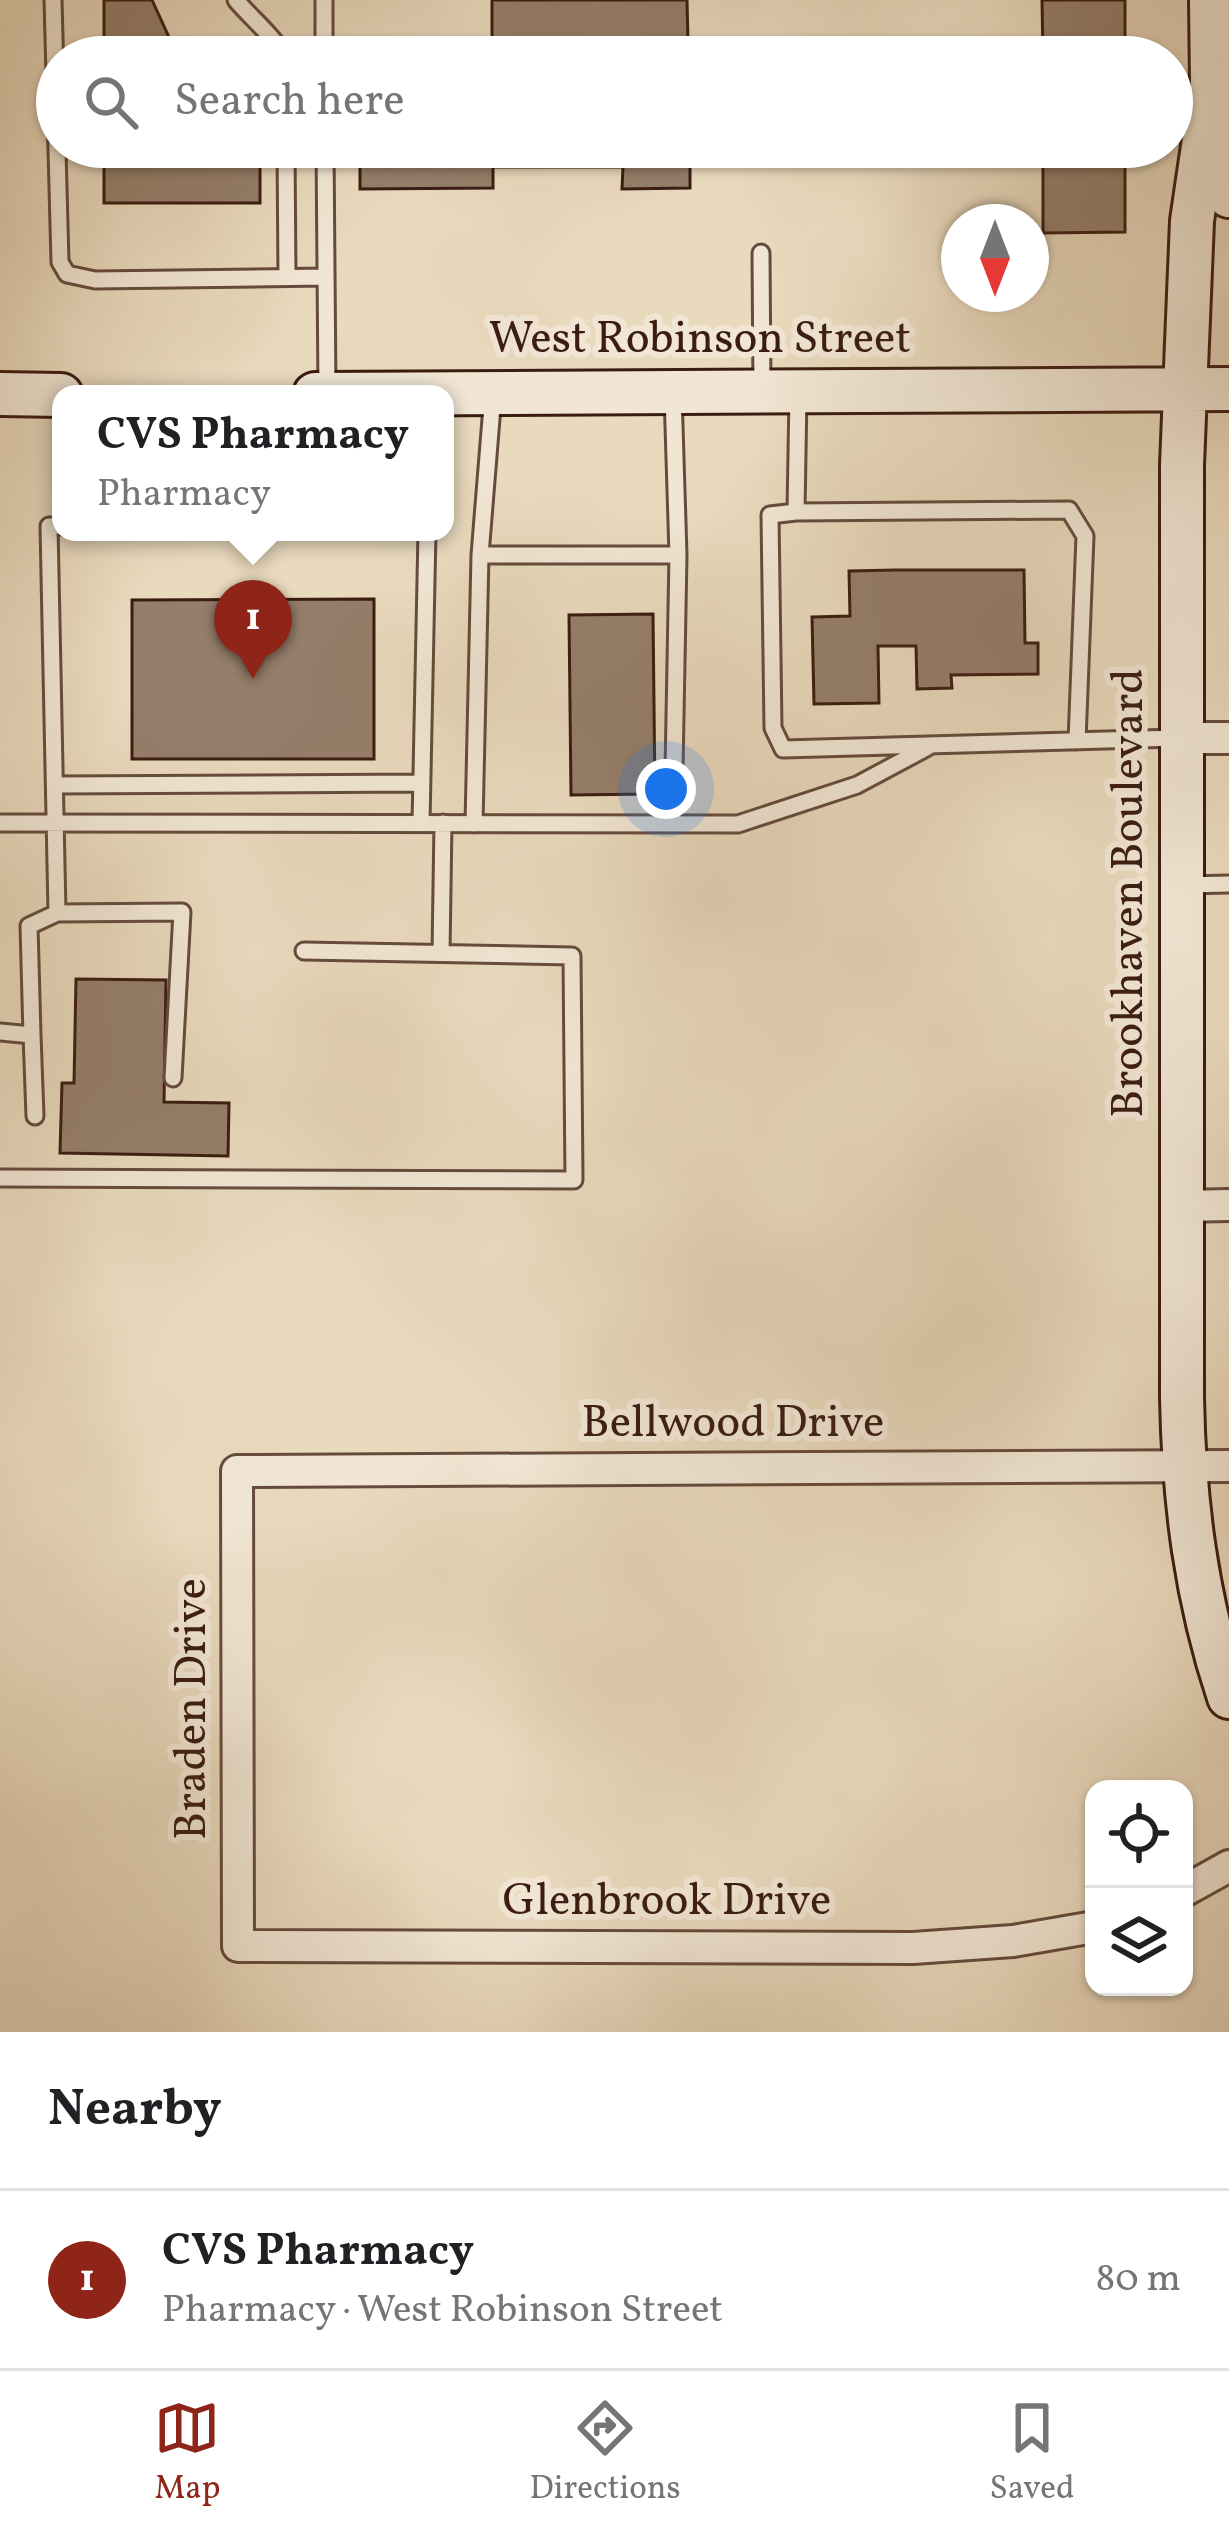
<!DOCTYPE html>
<meta charset="utf-8">
<style>
:root{--surface:#fff;--page:#f2f2f2;--text:#202124;--muted:#757577;--line:#e0e0e0;--accent:#8f2418}
body{margin:0;font-family:Vollkorn,serif;background:var(--page);color:var(--text)}
.controls{position:absolute;right:36px;bottom:36px;display:grid;overflow:hidden;border-radius:24px;box-shadow:0 3px 9px #0004}
.controls button{width:108px;height:108px;display:grid;place-items:center;padding:0;border:0;border-bottom:3px solid var(--line);background:var(--surface);color:var(--text);font:60px sans-serif}
.compass{position:absolute;left:941px;top:204px;width:108px;height:108px;border-radius:50%;background:var(--surface);box-shadow:0 3px 9px #0004;rotate:180deg}
.you{position:absolute;left:666px;top:789px;width:42px;height:42px;margin:-30px;border:9px solid #fff;border-radius:50%;background:#1a73e8;box-shadow:0 0 0 18px #1a73e833}
.badge{display:grid;place-items:center;width:78px;height:78px;border-radius:50%;background:var(--accent);color:#fff;font-size:39px;font-weight:700}
.pin{position:absolute;translate:-50% -99px;filter:drop-shadow(0 3px 6px #0008)}
.pin::after{content:'';position:absolute;top:63px;width:42px;height:36px;background:inherit;clip-path:polygon(0 0,100% 0,50% 100%)}
.popup{position:absolute;left:52px;top:385px;width:402px;height:156px;box-sizing:border-box;display:grid;place-content:center;border-radius:24px;background:var(--surface);filter:drop-shadow(0 3px 9px #0005);font-size:39px;white-space:nowrap;color:var(--muted)}
.popup b{font-size:45px;color:var(--text)}
.popup::after{content:'';position:absolute;left:50%;top:100%;margin-left:-24px;border:24px solid transparent;border-top-color:var(--surface)}
.list{margin:0;padding:0;list-style:none}
h2{display:flex;justify-content:space-between;align-items:center;height:156px;margin:0;padding:0 48px;font-size:51px}
h2 small{font-size:39px;font-weight:400;color:var(--muted)}
.list li{display:grid;grid-template-columns:78px 1fr auto;gap:36px;align-items:center;box-sizing:border-box;height:180px;padding:0 48px;border-top:3px solid var(--line)}
.list b{display:block;font-size:45px;white-space:nowrap}
.list p{margin:0;font-size:39px;white-space:nowrap;color:var(--muted)}
.list em{font-size:39px;font-style:normal;color:var(--muted)}
.icon{flex:none;width:66px;height:66px;fill:none;stroke:currentColor;stroke-width:2;stroke-linecap:round;stroke-linejoin:round}
.map{position:relative;flex:none;width:1229px;height:2032px;overflow:hidden}
.search{position:absolute;background:var(--surface);box-shadow:0 3px 9px #0004;left:36px;right:36px;top:36px;height:132px;display:flex;align-items:center;gap:30px;box-sizing:border-box;padding:0 42px;border-radius:66px;color:var(--muted);font-size:45px}
.sheet{height:336px;background:var(--surface)}
nav{display:flex;justify-content:space-around;align-items:center;box-sizing:border-box;height:168px;border-top:3px solid var(--line);background:var(--surface);font-size:33px;color:var(--muted)}
nav a{display:grid;justify-items:center;gap:6px}
nav .on{color:var(--accent)}
.map>svg:first-child{display:block}
.building{fill:#957e6a;stroke:#3b1c11;stroke-width:3}
.lines{fill:none;stroke-linecap:round;stroke-linejoin:round}
.lane-casing{stroke:#664b3c;stroke-width:21}
.street-casing{stroke:#664b3c;stroke-width:36}
.secondary-casing{stroke:#3b1c11;stroke-width:48}
.lane{stroke:#f1e6d4;stroke-width:15}
.street{stroke:#f1e6d4;stroke-width:30}
.secondary{stroke:#f1e6d4;stroke-width:42}
.labels{text-anchor:middle;dominant-baseline:central;stroke-width:12;stroke-linejoin:round;paint-order:stroke}
.street-label{font-size:45px;fill:#3b1c11;stroke:#f1e6d4}
</style>
<div class="map">
<svg width="1229" height="2032" viewBox="0 0 1229 2032">
<rect width="100%" height="100%" fill="#e9d9bd"/>
<filter id="stains"><feTurbulence type="fractalNoise" baseFrequency=".00167" numOctaves="4"/><feColorMatrix values="0 0 0 0 .2 0 0 0 0 .09 0 0 0 0 .02 0 0 0 .5 -.17"/></filter>
<radialGradient id="worn" r=".72"><stop offset=".6" stop-color="#630" stop-opacity="0"/><stop offset="1" stop-color="#630" stop-opacity=".3"/></radialGradient>
<path class="building" d="M104,0H152L178,57H104Z
M492,0H687L688,41L592,42V57H492Z
M1042,0H1125V57H1043Z
M492,40V57H359V41Z
M104,147H260V203H104Z
M360,147H493V188L360,189Z
M493,147H690V188L622,189L623,167H493Z
M1043,147H1125V232L1043,233Z
M896,570H1024L1025,643H1038V674L951,675L952,688L917,689L916,646H878L879,703L814,704L812,617L850,616L849,571Z
M374,599V759H132V600Z
M653,614L655,794L571,795L569,615Z
M76,979L166,980L164,1102L229,1103L228,1156L60,1153L62,1083H74Z"/>
<g class="lines">
<defs>
<path id="lane" d="M53,0L60,262L67,274L95,280L326,277
M236,0C250,17 277,39 284,57
M324,0V57
M286,147L287,277
M325,147L327,391
M761,253L762,387
M796,512L798,395
M61,526H49L57,913L182,912L173,1078
M480,555H678
M1077,741L1085,536L1069,510L796,512L770,515L773,728L783,749L1177,738
M55,785L421,783
M0,823L738,824L857,785L930,746
M421,823L427,532
M474,824L480,555L493,394
M673,824L678,555L673,393
M1184,885L1229,884
M441,953L443,823
M0,1032L32,1035L29,926L57,913
M32,1035L35,1116
M0,1178L574,1180L572,956L304,951"/>
<path id="street" d="M1180,738H1229
M1182,1206L1229,1205
M1184,1891L1229,1866
M1094,1927L1013,1941L913,1948L238,1946L237,1471L1229,1466"/>
<path id="secondary" d="M1211,0L1212,85L1229,196
M1212,85L1192,221L1182,465V1398C1184,1502 1196,1598 1229,1697
M0,394L61,395
M315,394L1229,389"/>
</defs>
<use href="#lane" class="lane-casing"/>
<use href="#street" class="street-casing"/>
<use href="#secondary" class="secondary-casing"/>
<use href="#lane" class="lane"/>
<use href="#street" class="street"/>
<use href="#secondary" class="secondary"/>
</g>
<g class="labels">
<g class="street-label">
<text x="700" y="340">West Robinson Street</text>
<text transform="translate(1130 893) rotate(-90)">Brookhaven Boulevard</text>
<text x="733" y="1424">Bellwood Drive</text>
<text transform="translate(193 1709) rotate(-90)">Braden Drive</text>
<text x="667" y="1902">Glenbrook Drive</text>
</g>
</g>
<rect width="100%" height="100%" filter="url(#stains)"/>
<rect width="100%" height="100%" fill="url(#worn)"/>
</svg>
<div class="controls">
<button><svg class="icon" aria-label="locate" viewBox="0 0 24 24"><circle cx="12" cy="12" r="6"/><path d="M12 2v4M12 18v4M2 12h4M18 12h4"/></svg></button>
<button><svg class="icon" aria-label="layers" viewBox="0 0 24 24"><path d="M12 4l9 5-9 5-9-5zM3 14l9 5 9-5"/></svg></button>
</div>
<svg class="compass" viewBox="-18 -18 36 36"><path d="M0-13l5 13h-10z" fill="#e53935"/><path d="M0 13l5-13h-10z" fill="#757577"/></svg>
<div class="you"></div>
<div class="pin badge" style="left:253px;top:679px">1</div>
<div class="popup"><b>CVS Pharmacy</b>Pharmacy</div>
<div class="search"><svg class="icon" aria-label="search" viewBox="0 0 24 24"><circle cx="10" cy="10" r="6"/><path d="M15 15l6 6"/></svg>Search here</div>
</div>
<section class="sheet">
<h2>Nearby<small></small></h2>
<ul class="list">
<li><span class="badge">1</span><div><b>CVS Pharmacy</b><p>Pharmacy · West Robinson Street</p></div><em>80 m</em></li>
</ul>
</section>
<nav>
<a class="on"><svg class="icon" aria-label="map" viewBox="0 0 24 24"><path d="M3 6l6-2 6 2 6-2v14l-6 2-6-2-6 2zM9 4v14M15 6v14"/></svg>Map</a>
<a><svg class="icon" aria-label="directions" viewBox="0 0 24 24"><path d="M12 3l9 9-9 9-9-9zM9 14v-3h6M13 9l2 2-2 2"/></svg>Directions</a>
<a><svg class="icon" aria-label="saved" viewBox="0 0 24 24"><path d="M7 4h10v16l-5-4-5 4z"/></svg>Saved</a>
</nav>
